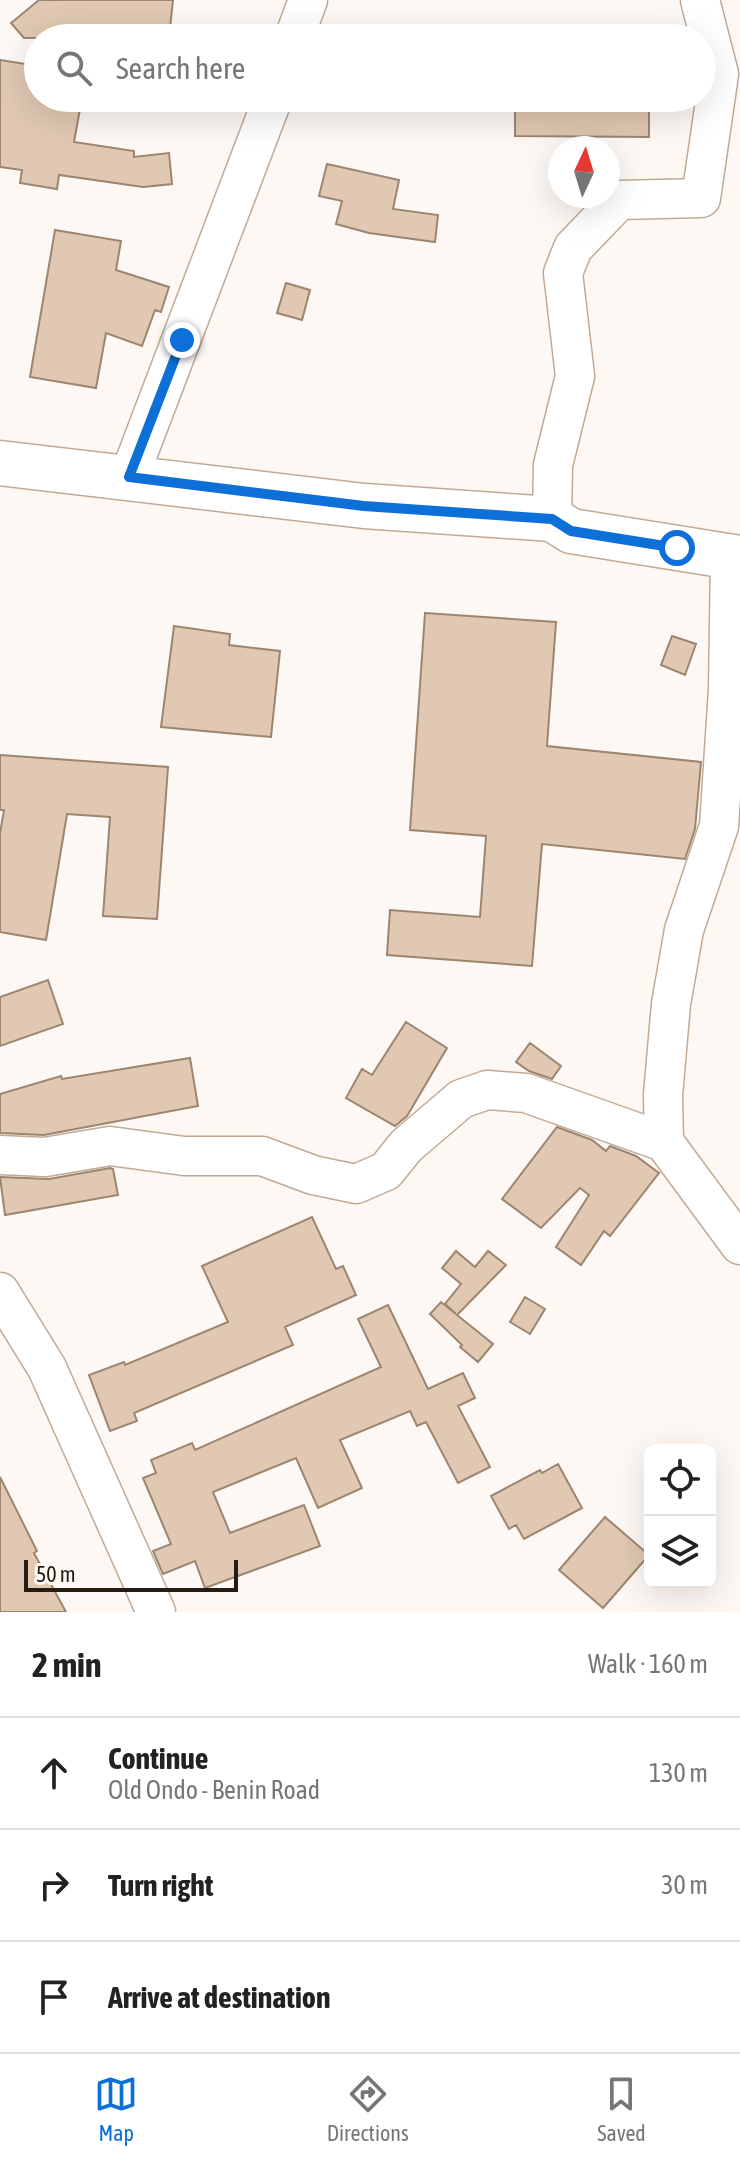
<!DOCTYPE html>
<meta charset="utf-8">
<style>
:root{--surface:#fff;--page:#f2f2f2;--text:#222;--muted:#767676;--line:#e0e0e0;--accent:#0c70d8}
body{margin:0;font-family:"Asap Condensed",sans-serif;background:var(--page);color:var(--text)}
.controls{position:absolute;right:24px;bottom:24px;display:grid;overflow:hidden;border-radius:12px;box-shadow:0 8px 32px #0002}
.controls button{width:72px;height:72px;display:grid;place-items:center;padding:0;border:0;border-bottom:2px solid var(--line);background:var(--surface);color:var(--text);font:40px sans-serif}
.compass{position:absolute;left:548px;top:136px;width:72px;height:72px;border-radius:50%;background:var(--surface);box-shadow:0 8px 32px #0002;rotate:4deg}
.scale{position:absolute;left:24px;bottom:20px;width:214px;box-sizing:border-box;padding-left:8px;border:4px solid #251c14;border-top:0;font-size:22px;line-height:28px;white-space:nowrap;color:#251c14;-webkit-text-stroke:6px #fdf8f3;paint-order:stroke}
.stop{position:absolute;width:24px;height:24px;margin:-18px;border:6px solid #0c70d8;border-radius:50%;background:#fff}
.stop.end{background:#0c70d8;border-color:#fff;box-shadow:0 2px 8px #0008}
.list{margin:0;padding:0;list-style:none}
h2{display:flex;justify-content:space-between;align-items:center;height:104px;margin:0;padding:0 32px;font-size:34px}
h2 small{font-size:26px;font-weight:400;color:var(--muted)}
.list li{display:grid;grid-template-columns:52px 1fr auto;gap:24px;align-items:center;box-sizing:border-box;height:112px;padding:0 32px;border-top:2px solid var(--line)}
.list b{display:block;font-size:30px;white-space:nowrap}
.list p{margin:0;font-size:26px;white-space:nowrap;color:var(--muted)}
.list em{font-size:26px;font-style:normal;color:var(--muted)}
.icon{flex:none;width:44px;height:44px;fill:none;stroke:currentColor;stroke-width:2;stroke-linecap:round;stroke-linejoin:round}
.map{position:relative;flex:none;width:740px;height:1612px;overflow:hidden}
.search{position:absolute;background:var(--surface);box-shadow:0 8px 32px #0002;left:24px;right:24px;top:24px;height:88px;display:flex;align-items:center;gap:20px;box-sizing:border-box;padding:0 28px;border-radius:44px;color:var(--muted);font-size:30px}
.sheet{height:440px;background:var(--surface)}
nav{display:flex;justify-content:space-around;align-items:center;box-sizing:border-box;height:112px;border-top:2px solid var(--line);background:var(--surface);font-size:22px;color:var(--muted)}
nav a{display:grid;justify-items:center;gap:4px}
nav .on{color:var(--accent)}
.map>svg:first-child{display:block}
.building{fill:#e0c8b2;stroke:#9c8571;stroke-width:2}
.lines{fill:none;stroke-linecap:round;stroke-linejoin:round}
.minor-casing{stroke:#c1aa95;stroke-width:41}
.major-casing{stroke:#c1aa95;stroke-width:47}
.minor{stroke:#fff;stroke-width:38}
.major{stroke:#fff;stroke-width:44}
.route{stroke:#0c70d8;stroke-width:10}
</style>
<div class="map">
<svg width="740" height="1612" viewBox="0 0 740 1612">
<rect width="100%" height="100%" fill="#fdf8f3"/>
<path class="building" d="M39,0H173L169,38H24L11,23Z
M0,60L38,66V98H82L74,142L134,151V157L169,153L172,184L143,187L59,175L57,189L20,183L22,170L0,167Z
M515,98H649V137L515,136Z
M327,164L399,180L393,209L438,215L435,242L369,233L336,224L342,201L319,196Z
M55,230L121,241L116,270L169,287L161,312L155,310L142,346L106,333L96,388L30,377Z
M286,283L310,290L302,320L277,313Z
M425,613L556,622L547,746L701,762L695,829L685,859L542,844L532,966L387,955L390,910L480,917L486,836L410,830Z
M174,626L230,634L229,645L280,651L271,737L161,727Z
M672,636L696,644L685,675L661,665Z
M0,755L168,767L157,919L103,916L110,817L67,814L46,940L0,932V833L4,810H0Z
M48,980L63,1024L0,1046V997Z
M406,1022L447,1048L407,1116L395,1126L346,1098L362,1069L372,1075Z
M530,1043L561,1066L552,1079L529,1071L516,1062Z
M190,1058L198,1106L44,1135L0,1133V1094L61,1076L62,1079Z
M557,1127L592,1140L606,1151L610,1146L636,1156L659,1173L610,1236L604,1231L581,1265L556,1247L589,1195L580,1188L541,1228L502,1199Z
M110,1168L113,1169L118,1195L5,1215L0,1177L49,1179Z
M312,1217L336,1269L343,1266L356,1295L285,1327L293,1345L134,1413L137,1421L110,1431L89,1375L124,1362L125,1365L228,1322L202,1266Z
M456,1251L475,1267L488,1251L506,1265L457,1315L493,1344L478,1362L460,1347L462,1345L430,1314L441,1302L456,1314L445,1304L461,1284L442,1268Z
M525,1297L545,1309L530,1334L510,1322Z
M388,1305L428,1389L463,1373L475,1398L458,1406L490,1467L458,1483L426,1422L417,1426L410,1411L340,1440L362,1488L318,1508L296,1458L213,1492L230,1533L304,1505L320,1546L205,1588L195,1561L163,1574L153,1551L171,1544L143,1478L156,1473L151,1460L192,1443L195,1450L381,1367L358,1319Z
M558,1464L582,1508L524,1539L516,1525L509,1529L491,1496L540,1470L542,1473Z
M0,1477L37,1551L34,1553L66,1612H0Z
M605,1517L649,1555L603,1608L559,1570Z"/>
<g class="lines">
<defs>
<path id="minor" d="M294,38L308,0
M129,477L273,98
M552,519L553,465L575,376L563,273L573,248L619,200L701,198L719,74L700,0
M664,1142L663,1095L671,1004L684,930L719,826L728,690L730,557
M0,1155L45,1157L110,1146L184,1156H262L313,1175L356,1184L386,1171L406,1146L461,1099L487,1090L526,1093L664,1142L740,1245
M0,1292L47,1368L156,1612"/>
<path id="major" d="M0,463L364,506L552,519L571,531L740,558"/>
</defs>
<use href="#minor" class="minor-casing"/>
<use href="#major" class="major-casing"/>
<use href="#minor" class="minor"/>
<use href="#major" class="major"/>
</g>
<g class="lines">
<path class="route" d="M182,340L129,477L364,506L552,519L571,531L677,548"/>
</g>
</svg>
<div class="controls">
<button><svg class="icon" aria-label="locate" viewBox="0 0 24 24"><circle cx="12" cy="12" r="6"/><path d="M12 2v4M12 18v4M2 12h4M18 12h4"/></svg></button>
<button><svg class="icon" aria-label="layers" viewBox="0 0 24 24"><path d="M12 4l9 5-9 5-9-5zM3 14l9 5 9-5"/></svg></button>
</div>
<svg class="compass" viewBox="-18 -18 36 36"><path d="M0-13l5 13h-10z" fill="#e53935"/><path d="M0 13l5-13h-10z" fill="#767676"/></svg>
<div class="scale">50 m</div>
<div class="stop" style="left:677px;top:548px"></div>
<div class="stop end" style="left:182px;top:340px"></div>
<div class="search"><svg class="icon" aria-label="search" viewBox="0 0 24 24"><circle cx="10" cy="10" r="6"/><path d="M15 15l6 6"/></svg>Search here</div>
</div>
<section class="sheet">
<h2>2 min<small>Walk · 160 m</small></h2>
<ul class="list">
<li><svg class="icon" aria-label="ahead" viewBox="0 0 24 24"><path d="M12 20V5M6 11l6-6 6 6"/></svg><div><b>Continue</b><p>Old Ondo - Benin Road</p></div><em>130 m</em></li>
<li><svg class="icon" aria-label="right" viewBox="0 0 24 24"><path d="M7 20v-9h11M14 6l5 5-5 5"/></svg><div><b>Turn right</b></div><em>30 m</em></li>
<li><svg class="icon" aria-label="arrive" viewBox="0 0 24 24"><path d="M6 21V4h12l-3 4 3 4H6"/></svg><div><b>Arrive at destination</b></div></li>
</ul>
</section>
<nav>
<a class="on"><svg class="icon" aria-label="map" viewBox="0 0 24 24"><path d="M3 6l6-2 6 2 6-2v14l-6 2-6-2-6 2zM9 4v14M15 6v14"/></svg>Map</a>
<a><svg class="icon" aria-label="directions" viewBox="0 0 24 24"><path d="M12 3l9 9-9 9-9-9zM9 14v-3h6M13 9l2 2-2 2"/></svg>Directions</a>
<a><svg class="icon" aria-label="saved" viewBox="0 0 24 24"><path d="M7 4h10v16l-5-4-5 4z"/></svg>Saved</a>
</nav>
